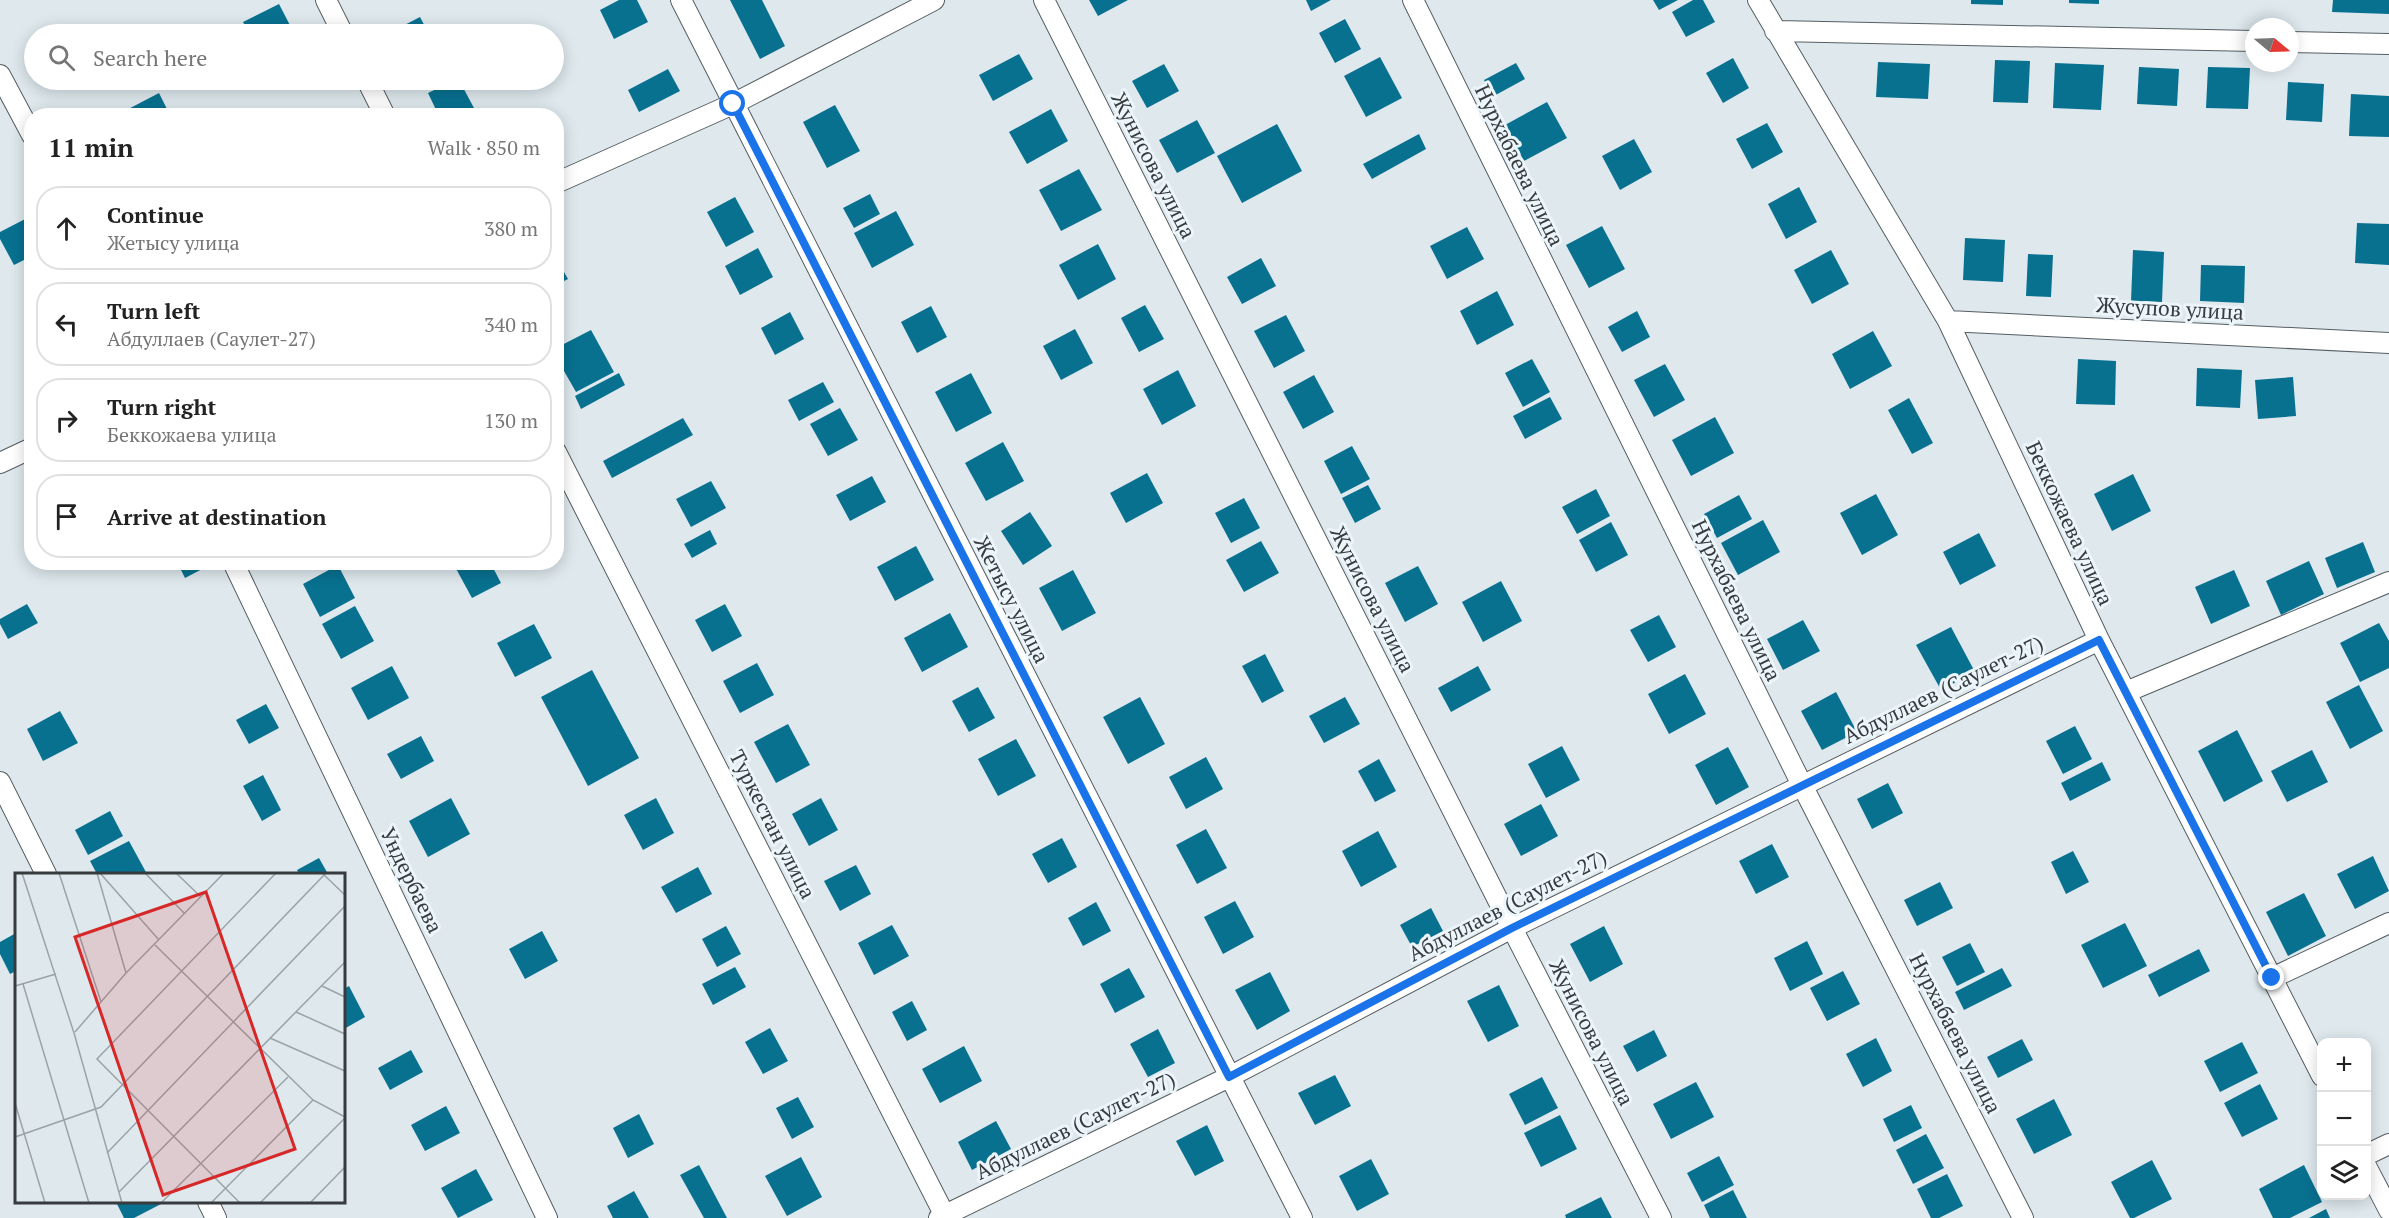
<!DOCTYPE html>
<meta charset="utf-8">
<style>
:root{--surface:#fff;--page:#f2f2f2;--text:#222;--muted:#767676;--line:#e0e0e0}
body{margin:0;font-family:"PT Serif",serif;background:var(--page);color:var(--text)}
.controls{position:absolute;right:18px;bottom:18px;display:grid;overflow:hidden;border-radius:12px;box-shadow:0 3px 15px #0003}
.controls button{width:54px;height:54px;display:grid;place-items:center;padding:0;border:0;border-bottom:2px solid var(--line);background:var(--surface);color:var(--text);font:30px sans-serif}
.compass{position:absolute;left:2245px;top:18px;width:54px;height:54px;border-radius:50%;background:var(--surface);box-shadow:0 3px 15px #0003;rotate:109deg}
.stop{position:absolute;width:18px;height:18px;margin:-14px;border:4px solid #1a73e8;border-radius:50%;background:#fff}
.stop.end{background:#1a73e8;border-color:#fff;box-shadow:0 2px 6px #0008}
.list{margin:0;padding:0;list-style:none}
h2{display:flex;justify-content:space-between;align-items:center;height:78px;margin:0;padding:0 24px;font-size:26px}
h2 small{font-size:20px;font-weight:400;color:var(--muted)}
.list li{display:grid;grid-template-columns:39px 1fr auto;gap:18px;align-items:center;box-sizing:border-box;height:84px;margin:0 12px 12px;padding:0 12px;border:2px solid var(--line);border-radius:24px}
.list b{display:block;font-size:22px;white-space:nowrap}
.list p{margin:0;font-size:20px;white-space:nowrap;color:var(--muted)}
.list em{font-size:20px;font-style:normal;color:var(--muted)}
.icon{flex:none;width:33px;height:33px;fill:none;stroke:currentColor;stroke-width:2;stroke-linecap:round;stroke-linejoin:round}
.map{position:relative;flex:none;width:2389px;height:1218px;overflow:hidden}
.search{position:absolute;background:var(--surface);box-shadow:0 3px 15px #0003;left:24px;top:24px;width:540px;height:66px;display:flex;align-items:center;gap:15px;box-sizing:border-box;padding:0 21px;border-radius:33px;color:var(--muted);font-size:22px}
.panel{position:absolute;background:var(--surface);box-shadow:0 3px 15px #0003;left:24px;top:108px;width:540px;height:462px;border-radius:24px}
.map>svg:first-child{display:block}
.building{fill:#087190}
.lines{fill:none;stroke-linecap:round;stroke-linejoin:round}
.minor-casing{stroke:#565e62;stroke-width:22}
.minor{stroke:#fff;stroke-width:20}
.route{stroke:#1a73e8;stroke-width:8}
.labels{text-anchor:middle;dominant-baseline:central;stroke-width:6;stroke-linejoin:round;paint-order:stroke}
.street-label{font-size:21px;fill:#373b3d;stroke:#ebf5fa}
.inset-road{fill:none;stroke:#9ba3a7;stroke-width:1.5}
.view{fill:#d62828;fill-opacity:0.15;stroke:#d62828;stroke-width:3}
.inset-edge{fill:none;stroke:#373b3d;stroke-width:3}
</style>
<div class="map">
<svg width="2389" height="1218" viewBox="0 0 2389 1218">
<rect width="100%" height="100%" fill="#dee8ed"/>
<path class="building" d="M619,0H637L648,22L614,39L600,10Z
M730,0H762L785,46L760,59Z
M1089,0H1128L1098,16Z
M1306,0H1331L1311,11Z
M1653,0H1678L1659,10Z
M1693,0H1703L1715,22L1686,37L1672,12Z
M1971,0H2003V5L1971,4Z
M2069,0H2099V4L2069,3Z
M2333,0H2389V14L2332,12Z
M279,4L294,33L250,34L243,22Z
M420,17L429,34H393L391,32Z
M1345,19L1361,49L1335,63L1319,33Z
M1019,54L1033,79L993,101L979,75Z
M1380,57L1402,98L1366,117L1344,76Z
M1733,58L1749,88L1723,103L1706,73Z
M1995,60L2030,61L2028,103L1993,102Z
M1878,62L1930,64L1928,99L1876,97Z
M1516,63L1525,79L1492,97L1484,80Z
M2055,63L2104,65L2101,110L2053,108Z
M1164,64L1179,91L1147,108L1132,81Z
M2139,67L2179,69L2177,106L2137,104Z
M2208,67L2250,68L2248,109L2206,108Z
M668,69L680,91L639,112L628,90Z
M455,80H459L474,108L460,116H439L428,93Z
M2288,82L2324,84L2322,122L2286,120Z
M159,93L167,109L154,116H115Z
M2351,94L2389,96V137L2349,136Z
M1547,102L1567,138L1524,161L1505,125Z
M835,105L860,151L827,168L803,122Z
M1051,109L1068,141L1027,164L1009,132Z
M1197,120L1215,153L1177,173L1159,140Z
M1767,123L1783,152L1752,169L1736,139Z
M1277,124L1302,171L1242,203L1217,156Z
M1419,134L1426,149L1372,179L1363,164Z
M1634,139L1652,172L1620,190L1602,156Z
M1079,169L1102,210L1061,231L1039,190Z
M1799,187L1817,222L1786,239L1768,204Z
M870,194L880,214L854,228L843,208Z
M735,197L754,232L726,247L707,212Z
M896,211L914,245L872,268L854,233Z
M29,217L32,222V256L14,265L0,239V232Z
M2357,223L2389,224V265L2355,263Z
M1602,226L1625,269L1589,288L1566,245Z
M1467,227L1484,259L1447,279L1430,246Z
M1965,238L2005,240L2003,282L1963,280Z
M1098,244L1116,279L1078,300L1059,265Z
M758,248L773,277L740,295L725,266Z
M1831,250L1849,284L1812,304L1794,270Z
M2133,250L2164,252L2162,302L2131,301Z
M2028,254L2053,255L2051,297L2026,296Z
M556,258L568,279L556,285Z
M1261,258L1276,286L1242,304L1227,277Z
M2201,265L2245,266L2244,303L2200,301Z
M1497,291L1514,325L1477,345L1460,311Z
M1145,305L1164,339L1139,352L1121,318Z
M931,306L947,337L917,353L901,322Z
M1637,311L1650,337L1622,352L1608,327Z
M790,312L804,339L775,355L761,328Z
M1286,315L1305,351L1274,368L1254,331Z
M1075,329L1093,363L1061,380L1043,346Z
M591,330L614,372L576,392L556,357V348Z
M1873,331L1892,366L1850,389L1832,354Z
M1532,359L1550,392L1523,407L1505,373Z
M2078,359L2116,361L2115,405L2076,404Z
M1665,364L1685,400L1654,417L1634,380Z
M2197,368L2242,370L2240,408L2196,406Z
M1178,370L1196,406L1162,425L1143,389Z
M619,373L625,385L581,409L575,396Z
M971,373L992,413L956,432L935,392Z
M1314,375L1334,412L1303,429L1283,392Z
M2293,377L2296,416L2258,419L2255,380Z
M823,382L834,402L799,421L788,400Z
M1550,397L1562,419L1525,439L1513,416Z
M1909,398L1933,443L1912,454L1888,410Z
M840,408L858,440L828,456L810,424Z
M1715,417L1734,453L1691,476L1672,440Z
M683,418L693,435L612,478L603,461Z
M1003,442L1024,481L986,501L965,463Z
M1352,446L1370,479L1341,494L1324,461Z
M1147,473L1163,503L1126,523L1110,493Z
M2133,474L2151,511L2112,531L2094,494Z
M872,476L886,502L850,521L836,495Z
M711,481L726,508L691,527L676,499Z
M1368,485L1381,509L1355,523L1342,498Z
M1596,489L1610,516L1577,534L1562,507Z
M1876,494L1898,535L1862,555L1840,513Z
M1739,495L1752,519L1717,538L1704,514Z
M1244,498L1260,528L1231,543L1215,513Z
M1030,512L1052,546L1023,565L1001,531Z
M1763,520L1780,552L1738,575L1721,543Z
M1611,522L1628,555L1596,572L1579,540Z
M710,530L717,544L692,558L684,544Z
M1979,533L1996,566L1960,585L1943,552Z
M1261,541L1279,573L1244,592L1226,560Z
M2363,542L2375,572L2337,588L2325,558Z
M916,546L934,580L895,601L877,567Z
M2309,561L2324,594L2281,615L2266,581Z
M177,562H208L210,565L185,578Z
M458,562H490L501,583L472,598L454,565Z
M338,565L355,598L320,617L303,584Z
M1418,566L1438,604L1405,622L1385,583Z
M1073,570L1096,613L1062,631L1039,588Z
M2234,570L2250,606L2211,624L2195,587Z
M1501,581L1522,621L1483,642L1462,602Z
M27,604L38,623L8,639L0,624V619Z
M725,604L742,636L712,652L695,620Z
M355,606L374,641L341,659L322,624Z
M950,613L968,647L922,672L904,638Z
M1659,615L1676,647L1648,662L1630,630Z
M1803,620L1820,651L1783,670L1767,639Z
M2379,623L2389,641V668L2360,682L2340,643Z
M534,624L552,658L515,677L497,643Z
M1951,627L1975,672L1941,690L1916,645Z
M1265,654L1284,691L1262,703L1242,666Z
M757,663L774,695L740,713L723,681Z
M392,666L409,698L368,720L351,688Z
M1478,666L1491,690L1451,712L1438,688Z
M592,670L639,758L588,786L541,697Z
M1685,674L1706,714L1669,734L1648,694Z
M2359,685L2383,731L2350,749L2326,702Z
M978,687L995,718L969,732L952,701Z
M1836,692L1857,732L1822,750L1801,711Z
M1140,697L1165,744L1128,764L1103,717Z
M1345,697L1360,724L1324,743L1309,716Z
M266,704L279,728L249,744L236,720Z
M60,711L78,743L43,761L27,729Z
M788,724L810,765L776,783L754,742Z
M2075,726L2092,759L2063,774L2046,741Z
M2237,730L2263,781L2224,802L2198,751Z
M421,736L434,761L401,779L387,754Z
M1016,739L1036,776L998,796L978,759Z
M1562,746L1580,780L1546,798L1528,764Z
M1728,747L1749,787L1716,805L1695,765Z
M2312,750L2328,782L2287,802L2271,771Z
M1206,757L1223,789L1186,809L1169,777Z
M1379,759L1396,791L1375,802L1358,771Z
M2102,762L2111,780L2070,801L2061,783Z
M263,775L281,810L262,821L243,786Z
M1888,783L1903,813L1872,829L1857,799Z
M451,798L470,834L428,857L409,821Z
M656,798L674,833L643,850L624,815Z
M821,798L838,830L809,846L792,814Z
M1541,804L1558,836L1521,856L1504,824Z
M110,811L123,836L88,855L75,830Z
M1206,829L1227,868L1197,884L1176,845Z
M1378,831L1397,867L1361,887L1342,851Z
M1062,838L1077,867L1048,883L1032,854Z
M129,841L147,874H97L90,861Z
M1772,844L1789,877L1756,894L1739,861Z
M2073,851L2089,882L2066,894L2051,862Z
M2373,856L2389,891L2355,909L2337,874Z
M319,858L328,874H299L297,870Z
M856,865L871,894L840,911L824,881Z
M698,867L712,894L676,913L661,887Z
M1940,882L1953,908L1917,926L1904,900Z
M2304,893L2326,936L2288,956L2266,912Z
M1235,901L1254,937L1223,954L1204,917Z
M1096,902L1111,931L1083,946L1068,918Z
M1431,908L1443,931L1412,947L1400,925Z
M2125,923L2147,966L2103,988L2081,945Z
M892,925L909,956L874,975L858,943Z
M726,926L741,954L717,967L702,939Z
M1604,926L1623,964L1590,982L1570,944Z
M542,931L558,961L525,979L509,949Z
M16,933V971L10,974L0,954V942Z
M1807,941L1823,974L1790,991L1774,958Z
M1970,943L1985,972L1957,986L1942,957Z
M2199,949L2210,971L2159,997L2148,975Z
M735,967L746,987L713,1005L702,984Z
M1129,968L1145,997L1115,1013L1100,984Z
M2002,968L2012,986L1964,1010L1955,992Z
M1843,971L1860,1004L1827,1021L1810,988Z
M1270,972L1290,1011L1257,1030L1235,990Z
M1499,985L1519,1026L1488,1042L1467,1001Z
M349,986L365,1017L344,1029V989Z
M912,1001L927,1030L907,1041L892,1012Z
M770,1028L788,1061L763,1074L745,1042Z
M1158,1029L1175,1063L1148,1077L1130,1044Z
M1654,1030L1667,1056L1637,1072L1623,1046Z
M1876,1038L1892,1071L1863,1087L1846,1054Z
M2022,1039L2033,1060L1998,1078L1987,1057Z
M2242,1042L2258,1073L2220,1092L2204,1061Z
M964,1046L982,1081L940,1103L922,1069Z
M411,1050L423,1072L390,1090L378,1068Z
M1335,1075L1351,1106L1315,1125L1298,1093Z
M1542,1077L1558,1108L1525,1125L1509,1094Z
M1696,1082L1714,1117L1671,1139L1653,1104Z
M2260,1084L2278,1119L2242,1137L2224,1103Z
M798,1097L814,1127L792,1139L776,1108Z
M2054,1099L2072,1135L2034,1154L2016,1119Z
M1911,1105L1922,1128L1894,1142L1883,1119Z
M446,1106L460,1133L425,1151L411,1125Z
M639,1114L654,1144L628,1158L613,1128Z
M1560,1115L1577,1149L1541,1167L1524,1133Z
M996,1121L1011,1149L972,1170L958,1142Z
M1207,1125L1224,1161L1195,1176L1176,1141Z
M1926,1134L1944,1168L1913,1184L1896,1150Z
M1719,1156L1734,1185L1702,1202L1687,1173Z
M801,1157L822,1197L787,1216L765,1176Z
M1371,1159L1389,1194L1357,1211L1339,1176Z
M2152,1160L2172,1199L2134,1218H2130L2111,1182Z
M699,1165L727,1218H704L680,1175Z
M2304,1165L2322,1202L2290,1218H2273L2259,1189Z
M476,1169L493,1200L458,1218L441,1188Z
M1947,1174L1963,1206L1939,1218H1931L1917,1189Z
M1733,1190L1747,1218H1710L1704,1205Z
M634,1191L649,1218H613L607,1206Z
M1601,1197L1612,1218H1566L1565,1215Z
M116,1202H160L161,1204L134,1218H124Z
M2326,1209L2330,1218H2309Z"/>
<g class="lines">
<defs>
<path id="minor" d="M326,0L343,34
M681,0L1302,1218
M1044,0L1512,928L1661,1218
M1413,0L1802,785L2023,1218
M1758,0L1948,321L2099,640L2322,1076
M1775,31L2254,41
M2290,42L2389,44
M0,75L32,135
M367,80L385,116
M556,183L733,104L934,0
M1948,321L2389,343
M556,452L946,1218
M0,463L32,448
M233,562L547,1218
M2126,692L2389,582
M0,782L46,874
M2272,978L2389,923
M2366,1155L2389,1144
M2366,1166L2389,1210
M208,1202L216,1218
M939,1218L1229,1077L1512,928L2099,640"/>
</defs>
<use href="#minor" class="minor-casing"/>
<use href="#minor" class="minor"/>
</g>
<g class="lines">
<path class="route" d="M733,104L1229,1077L1512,928L2099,640L2272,978"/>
</g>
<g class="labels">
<g class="street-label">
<text transform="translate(1154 165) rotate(63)">Жунисова улица</text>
<text transform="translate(1520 165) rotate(64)">Нурхабаева улица</text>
<text transform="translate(2170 308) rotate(3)">Жусупов улица</text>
<text transform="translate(2070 523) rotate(65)">Беккожаева улица</text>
<text transform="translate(1012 599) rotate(63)">Жетысу улица</text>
<text transform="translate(1373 599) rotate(63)">Жунисова улица</text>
<text transform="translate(1737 600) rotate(64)">Нурхабаева улица</text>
<text transform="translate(1943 689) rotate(-26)">Абдуллаев (Саулет-27)</text>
<text transform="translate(773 824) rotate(63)">Туркестан улица</text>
<text transform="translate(412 880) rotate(64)">Ундербаева</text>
<text transform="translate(1507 905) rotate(-27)">Абдуллаев (Саулет-27)</text>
<text transform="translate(1592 1032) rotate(63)">Жунисова улица</text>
<text transform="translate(1956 1033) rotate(63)">Нурхабаева улица</text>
<text transform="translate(1075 1125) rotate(-26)">Абдуллаев (Саулет-27)</text>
</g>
</g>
<g transform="translate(15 873)">
<rect width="330" height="330" fill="#dee8ed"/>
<path class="inset-road" d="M7,0L59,160L107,330M44,0L86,129M82,0L111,100M85,0L144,67M130,0L170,41M161,0L186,24M307,0L330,22M140,72L298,227L330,244M8,111L74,330M0,113L41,101M307,113L330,124M281,139L330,161M60,159L111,100L209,0M255,165L330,198M0,230L30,330M0,264L86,234L311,0M92,280L330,33M104,319L330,89M146,330L273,204M196,330L298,227M225,330L82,186L261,0M245,330L330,245M295,330L330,294"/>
<path class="view" d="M191,19L280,276L148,322L60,64Z"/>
<rect width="330" height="330" class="inset-edge"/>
</g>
</svg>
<div class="controls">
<button>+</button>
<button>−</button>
<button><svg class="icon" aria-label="layers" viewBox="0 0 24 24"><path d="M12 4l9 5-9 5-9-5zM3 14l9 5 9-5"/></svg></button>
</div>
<svg class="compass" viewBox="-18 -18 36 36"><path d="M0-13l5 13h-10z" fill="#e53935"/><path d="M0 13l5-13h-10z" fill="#767676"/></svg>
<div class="stop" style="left:733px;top:104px"></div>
<div class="stop end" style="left:2272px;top:978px"></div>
<div class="search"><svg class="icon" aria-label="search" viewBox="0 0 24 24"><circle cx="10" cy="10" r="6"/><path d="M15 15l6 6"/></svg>Search here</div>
<section class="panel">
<h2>11 min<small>Walk · 850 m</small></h2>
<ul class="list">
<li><svg class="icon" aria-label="ahead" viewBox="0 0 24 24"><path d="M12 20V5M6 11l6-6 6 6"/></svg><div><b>Continue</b><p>Жетысу улица</p></div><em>380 m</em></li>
<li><svg class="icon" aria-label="left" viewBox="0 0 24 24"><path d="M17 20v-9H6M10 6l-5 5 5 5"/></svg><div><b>Turn left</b><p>Абдуллаев (Саулет-27)</p></div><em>340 m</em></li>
<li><svg class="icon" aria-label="right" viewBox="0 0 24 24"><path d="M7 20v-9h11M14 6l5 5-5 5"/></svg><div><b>Turn right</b><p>Беккожаева улица</p></div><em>130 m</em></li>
<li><svg class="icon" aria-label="arrive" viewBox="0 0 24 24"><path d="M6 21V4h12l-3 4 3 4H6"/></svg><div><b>Arrive at destination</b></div></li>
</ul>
</section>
</div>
